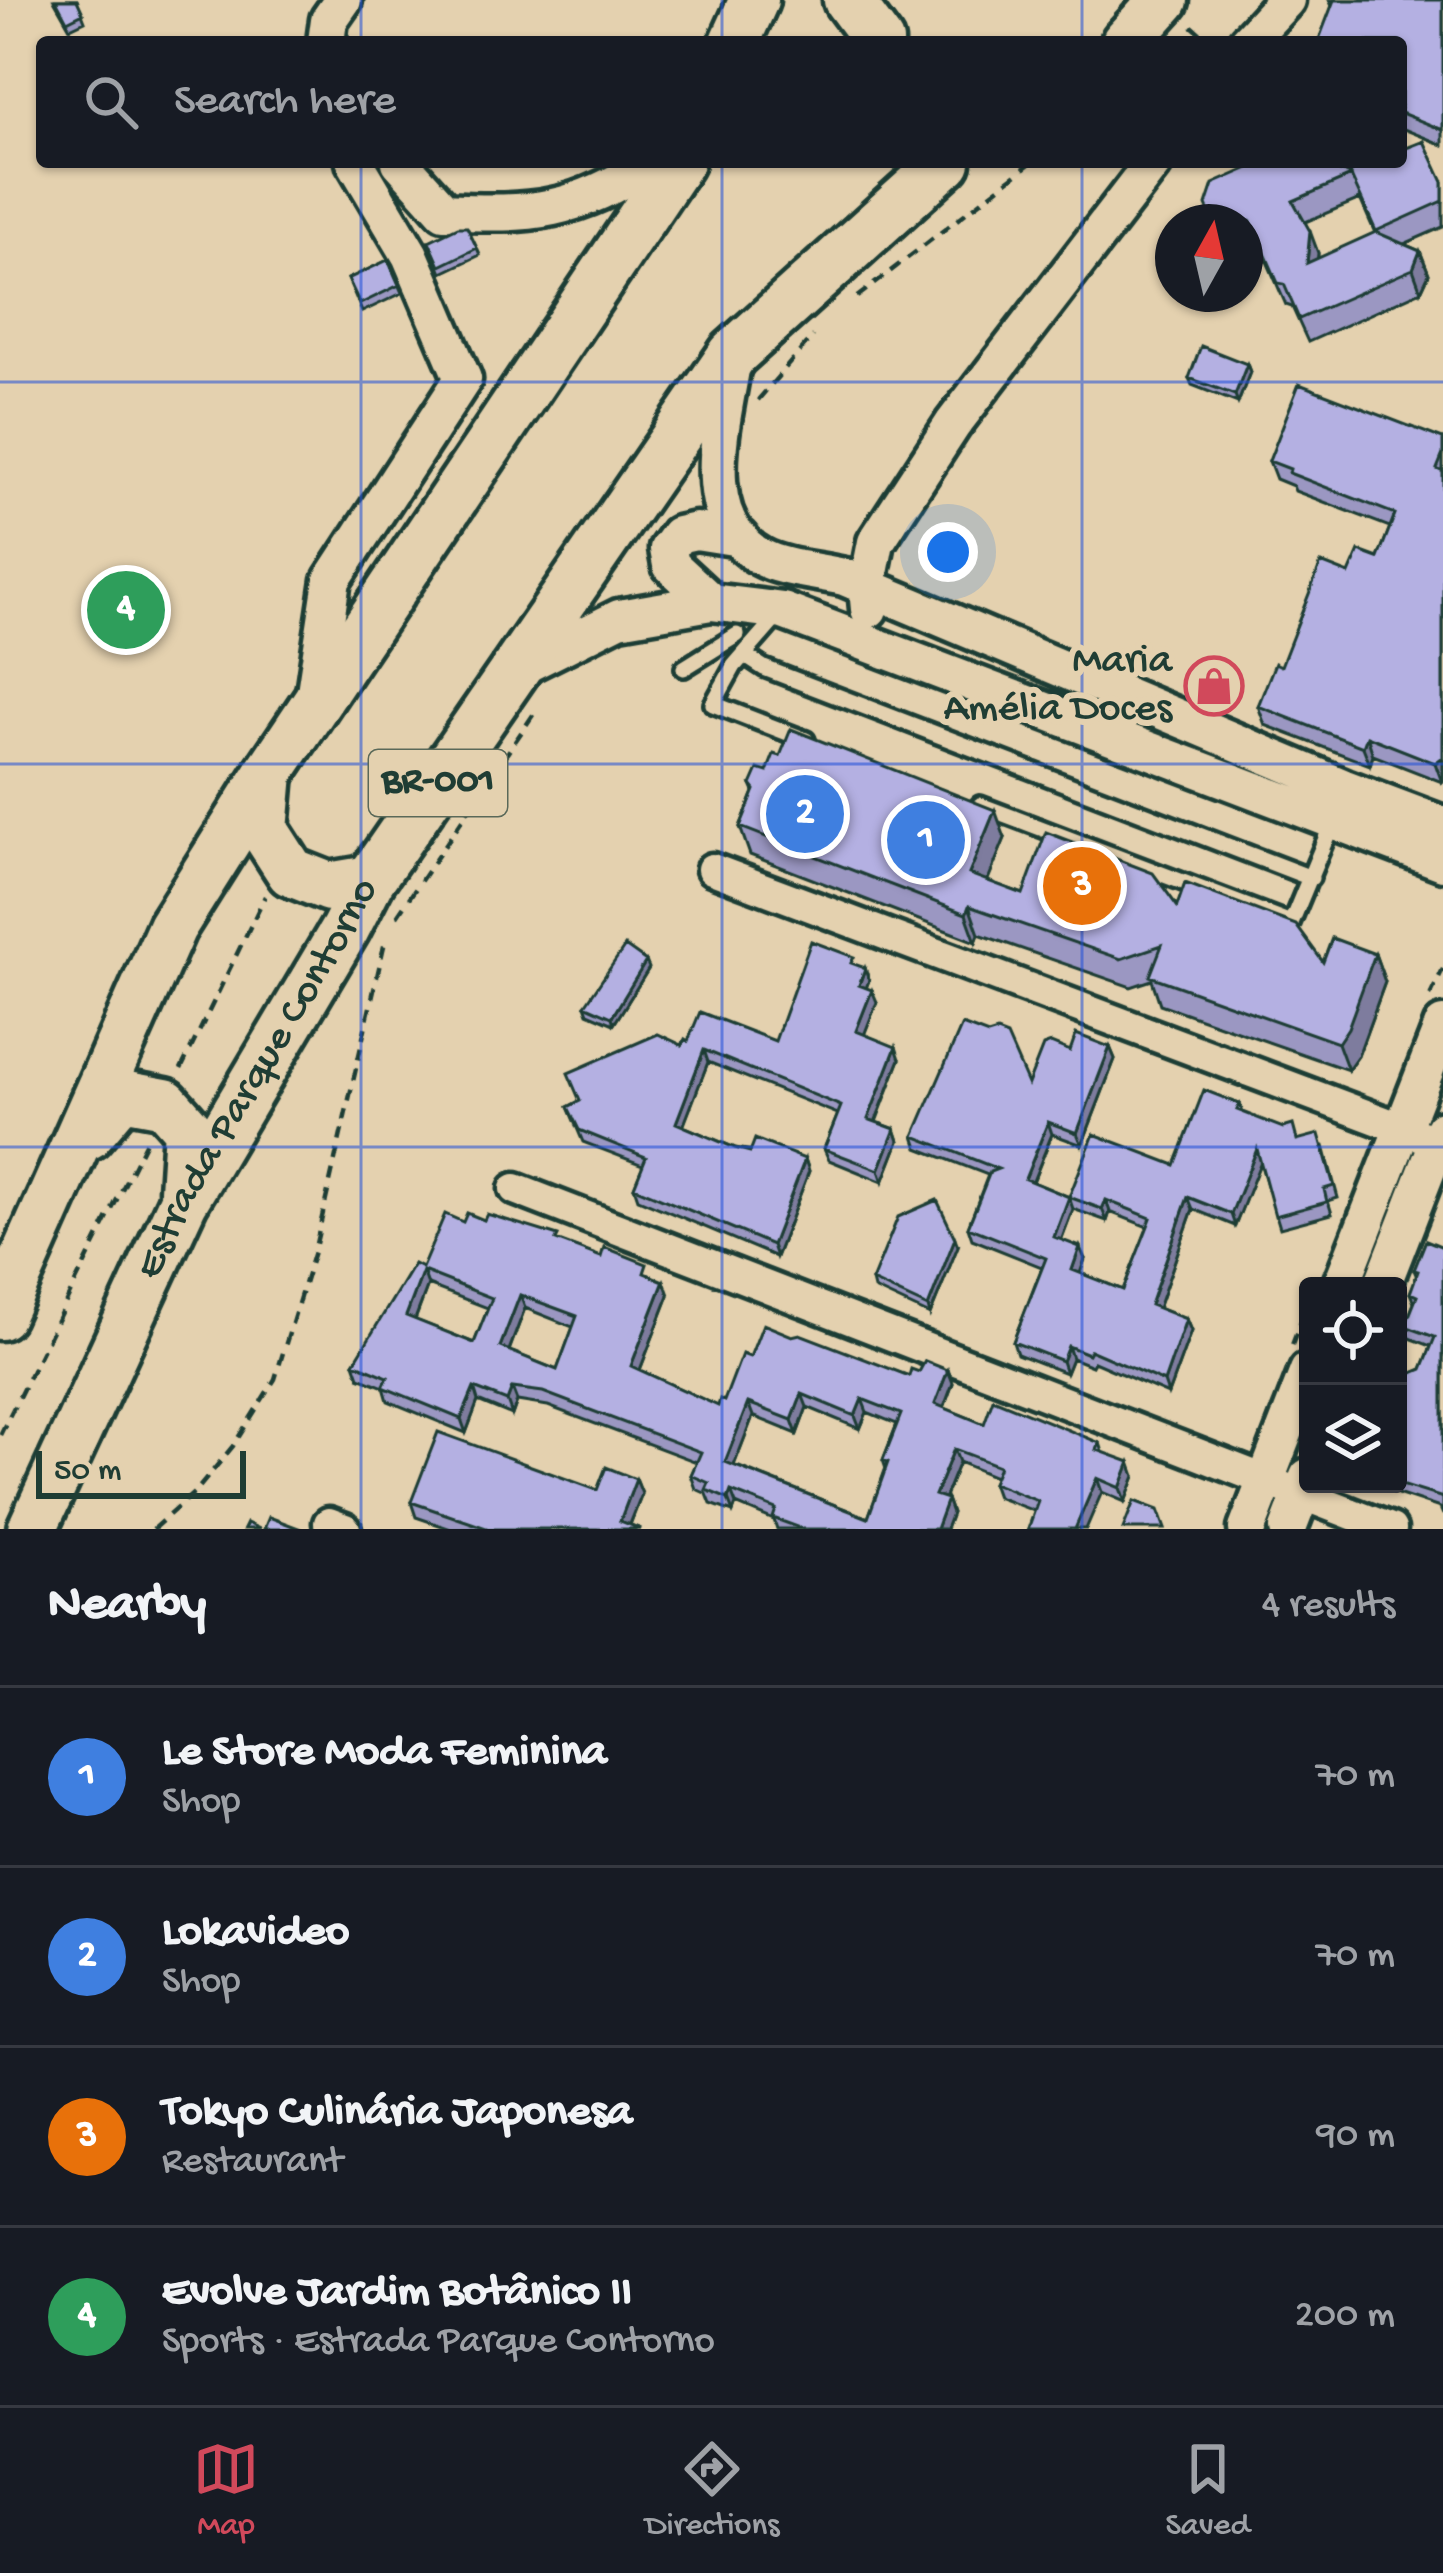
<!DOCTYPE html>
<meta charset="utf-8">
<style>
:root{--surface:#171b24;--page:#20242c;--text:#f1f3f6;--muted:#9ea1a6;--line:#363941;--accent:#d1495b}
body{margin:0;font-family:"Gochi Hand",sans-serif;background:var(--page);color:var(--text)}
.controls{position:absolute;right:36px;bottom:36px;display:grid;overflow:hidden;border-radius:12px;box-shadow:0 3px 9px #0004}
.controls button{width:108px;height:108px;display:grid;place-items:center;padding:0;border:0;border-bottom:3px solid var(--line);background:var(--surface);color:var(--text);font:60px sans-serif}
.compass{position:absolute;left:1155px;top:204px;width:108px;height:108px;border-radius:50%;background:var(--surface);box-shadow:0 3px 9px #0004;rotate:8deg}
.scale{position:absolute;left:36px;bottom:30px;width:210px;box-sizing:border-box;padding-left:12px;border:6px solid #1f3d34;border-top:0;font-size:33px;line-height:42px;white-space:nowrap;color:#1f3d34;-webkit-text-stroke:9px #e4d1af;paint-order:stroke}
.you{position:absolute;left:948px;top:552px;width:42px;height:42px;margin:-30px;border:9px solid #fff;border-radius:50%;background:#1a73e8;box-shadow:0 0 0 18px #1a73e833}
.badge{display:grid;place-items:center;width:78px;height:78px;border-radius:50%;background:var(--accent);color:#fff;font-size:39px;font-weight:700}
.pin{position:absolute;translate:-50% -50%;border:6px solid #fff;box-shadow:0 3px 12px #0006}
.list{margin:0;padding:0;list-style:none}
h2{display:flex;justify-content:space-between;align-items:center;height:156px;margin:0;padding:0 48px;font-size:51px}
h2 small{font-size:39px;font-weight:400;color:var(--muted)}
.list li{display:grid;grid-template-columns:78px 1fr auto;gap:36px;align-items:center;box-sizing:border-box;height:180px;padding:0 48px;border-top:3px solid var(--line)}
.list b{display:block;font-size:45px;white-space:nowrap}
.list p{margin:0;font-size:39px;white-space:nowrap;color:var(--muted)}
.list em{font-size:39px;font-style:normal;color:var(--muted)}
.icon{flex:none;width:66px;height:66px;fill:none;stroke:currentColor;stroke-width:2;stroke-linecap:round;stroke-linejoin:round}
.map{position:relative;flex:none;width:1443px;height:1529px;overflow:hidden}
.search{position:absolute;background:var(--surface);box-shadow:0 3px 9px #0004;left:36px;right:36px;top:36px;height:132px;display:flex;align-items:center;gap:30px;box-sizing:border-box;padding:0 42px;border-radius:12px;color:var(--muted);font-size:45px}
.sheet{height:876px;background:var(--surface)}
nav{display:flex;justify-content:space-around;align-items:center;box-sizing:border-box;height:168px;border-top:3px solid var(--line);background:var(--surface);font-size:33px;color:var(--muted)}
nav a{display:grid;justify-items:center;gap:6px}
nav .on{color:var(--accent)}
.map>svg:first-child{display:block}
.lines{fill:none;stroke-linecap:round;stroke-linejoin:round}
.service-casing{stroke:#1f3d34;stroke-width:24}
.minor-casing{stroke:#1f3d34;stroke-width:39}
.tertiary-casing{stroke:#1f3d34;stroke-width:45}
.trunk-casing{stroke:#1f3d34;stroke-width:57}
.path{stroke:#1f3d34;stroke-width:4.5;stroke-dasharray:12 9;stroke-linecap:butt}
.service{stroke:#e4d1af;stroke-width:15}
.minor{stroke:#e4d1af;stroke-width:30}
.tertiary{stroke:#e4d1af;stroke-width:36}
.trunk{stroke:#e4d1af;stroke-width:48}
.wall{fill:#9b97c2;stroke:#1f3d34;stroke-width:3;fill-rule:evenodd}
.shaded-wall{fill:#7e7b9e;stroke:#1f3d34;stroke-width:3}
.building{fill:#b4b0e2;stroke:#1f3d34;stroke-width:3;fill-rule:evenodd}
.grid{fill:none;stroke:#1d4ed8;stroke-width:3;stroke-opacity:0.55}
.labels{text-anchor:middle;dominant-baseline:central;stroke-width:12;stroke-linejoin:round;paint-order:stroke}
.shield{fill:#e4d1af;stroke:#5a6959;stroke-width:3}
.shield-label{font-size:39px;font-weight:bold;fill:#1f3d34}
.poi-label{font-size:42px;fill:#1f3d34;stroke:#e4d1af;text-anchor:end}
.street-label{font-size:42px;fill:#1f3d34;stroke:#e4d1af}
</style>
<div class="map">
<svg width="1443" height="1529" viewBox="0 0 1443 1529">
<rect width="100%" height="100%" fill="#e4d1af"/>
<filter id="ink" filterUnits="userSpaceOnUse"><feTurbulence type="fractalNoise" baseFrequency=".00833" numOctaves="2"/><feDisplacementMap in="SourceGraphic" scale="24" xChannelSelector="R" yChannelSelector="G"/><feConvolveMatrix kernelMatrix="1 2 1 2 8 2 1 2 1" color-interpolation-filters="sRGB"/></filter>
<g filter="url(#ink)">
<g class="lines">
<defs>
<path id="service" d="M781,612L734,666L713,704L806,740
M744,655L764,668L1311,878
M684,668L737,635
M980,805L1291,923L1334,819"/>
<path id="minor" d="M712,869L1443,1144
M515,1189L1391,1529
M329,1523L345,1529"/>
<path id="tertiary" d="M326,42L329,20L343,0
M1247,42L1286,0
M400,162L444,211C533,216 575,212 652,162
M732,363C723,423 693,519 761,557C783,569 819,571 844,577L1345,788L1443,825
M711,602L671,565L668,549L678,535L696,531L740,538
M869,609L867,588L876,542L953,424L1154,162
M521,667L619,618L711,602L783,611L1443,862
M314,699L332,580L463,379L410,255L355,162
M1341,1286L1443,1025
M1382,1286L1443,1129
M1247,1529L1308,1371
M1288,1529L1308,1477"/>
<g id="trunk">
<path d="M848,0L879,42"/>
<path d="M735,42L754,0"/>
<path d="M1126,42L1164,0"/>
<path d="M269,773L264,830L291,872L329,887L370,880"/>
<path d="M88,1135L122,1095L165,1103L188,1129L184,1191"/>
<path d="M0,1315L172,927L269,773L679,162"/>
<path id="s1" d="M32,1529L183,1202L345,929L370,880L733,354L946,162"/>
</g>
</defs>
<use href="#service" class="service-casing"/>
<use href="#minor" class="minor-casing"/>
<use href="#tertiary" class="tertiary-casing"/>
<use href="#trunk" class="trunk-casing"/>
<path class="path" d="M1192,26L1210,42
M857,297L1032,162
M758,400L813,336
M397,916L535,712
M1430,996L1443,969
M181,1069L265,896
M1292,1345L1308,1303
M0,1435L147,1139
M153,1529L197,1490L233,1446L275,1379L315,1248L386,937"/>
<use href="#service" class="service"/>
<use href="#minor" class="minor"/>
<use href="#tertiary" class="tertiary"/>
<use href="#trunk" class="trunk"/>
</g>
<path class="wall" d="M54,0H77L85,21L70,28Z
M1329,0H1443V145L1401,128V42L1332,6Z
M1351,175L1443,182V227L1404,244L1420,251L1429,274L1421,291L1308,342L1292,307L1286,305L1259,243L1245,249V222ZM1360,199L1375,233L1318,259V253L1305,222Z
M429,241L477,248L480,255L442,273Z
M388,260L402,293L362,312L348,279Z
M1247,364L1250,372L1238,403L1192,385L1189,378Z
M1443,439V781L1442,782L1373,755L1370,765L1265,725L1258,706L1281,666L1349,574L1378,558L1390,527L1295,491L1293,486L1276,479L1269,461Z
M751,785L1005,838L987,881L1023,894L1177,906L1323,962L1375,954L1385,982L1358,1056L1348,1070L1160,1004L1152,980L1131,987L979,934L976,942L750,855L740,827L754,792Z
M857,966L865,968L869,980L866,988L877,1002L864,1034L900,1059L876,1122L895,1129L899,1141L883,1182L829,1160L824,1149L838,1114L708,1062L683,1126L735,1148L805,1159L809,1171L776,1257L638,1199L634,1187L643,1165L583,1142L568,1107L688,1041H775Z
M649,968L614,1024L588,1013L585,1005Z
M1110,1047L1115,1059L1082,1145L1052,1134L1033,1182L1069,1197L1175,1165L1240,1104L1243,1113L1298,1140L1324,1146L1338,1198L1328,1201L1332,1214L1280,1228L1260,1162L1235,1226L1193,1209L1158,1308L1186,1319L1191,1331L1168,1394L1094,1362L1092,1366L1072,1358L1066,1373L1017,1354L1013,1342L1042,1267L972,1239L968,1227L988,1175L918,1148L914,1136L1028,1084L1070,1051ZM1073,1209L1107,1221L1110,1212L1148,1227L1123,1290L1080,1273L1085,1259L1061,1240Z
M484,1220L560,1242L652,1276L669,1295L640,1370L718,1406L724,1401L750,1357L792,1336L909,1376L919,1372L948,1370L953,1383L944,1408L984,1424L1100,1443L1103,1452L1135,1476L1125,1502L1102,1492L1034,1511L997,1497L992,1483L995,1477L959,1462L944,1498L947,1499L952,1513L946,1529H777L774,1520L736,1504L733,1512L711,1504L707,1494L696,1489L691,1475L697,1462L548,1406L517,1401L512,1415L478,1401L466,1433L388,1401L384,1387L359,1377L354,1363L422,1268L463,1222ZM428,1285L488,1308L474,1343L415,1320ZM525,1308L573,1327L557,1370L509,1351ZM807,1407L860,1429L867,1412L897,1424L883,1460L886,1469L868,1518L734,1465L753,1416L797,1434Z
M958,1246L930,1315L874,1289L872,1281Z
M1443,1247V1515L1440,1508L1367,1484H1398L1400,1379L1422,1369L1431,1346L1410,1338L1405,1326L1414,1303L1410,1293L1417,1277L1414,1270Z
M636,1479L642,1494L630,1525L641,1529H451L416,1517L411,1502L597,1490Z"/>
<path class="shaded-wall" d="M1310,231L1318,253L1315,286L1307,263Z
M1420,251L1429,274L1421,291L1413,269Z
M1247,364L1250,372L1238,403L1235,395Z
M1367,736L1373,755L1370,765L1363,747Z
M1443,757V781L1442,782L1435,763Z
M995,810L1005,838L979,902L969,874Z
M969,906L979,934L976,942L966,914Z
M1375,954L1385,982L1358,1056L1348,1070L1338,1043Z
M646,961L649,968L614,1024L612,1017Z
M865,968L869,980L863,997L859,985Z
M872,990L877,1002L861,1043L856,1031Z
M896,1047L900,1059L872,1130L868,1119Z
M1110,1047L1115,1059L1082,1145L1077,1133Z
M704,1050L708,1062L680,1135L676,1123Z
M1048,1122L1052,1134L1029,1191L1025,1179Z
M895,1129L899,1141L883,1182L879,1170Z
M1257,1149L1261,1161L1235,1226L1231,1214Z
M805,1159L809,1171L776,1257L772,1245Z
M1069,1197L1073,1209L1058,1249L1054,1237Z
M1188,1197L1193,1209L1155,1317L1150,1305Z
M1106,1200L1110,1212L1107,1221L1102,1209Z
M955,1238L958,1246L930,1315L928,1307Z
M1080,1247L1085,1259L1077,1282L1072,1270Z
M423,1271L428,1285L411,1330L406,1316Z
M664,1281L669,1295L636,1380L631,1366Z
M520,1295L525,1308L505,1361L500,1347Z
M1186,1319L1191,1331L1168,1394L1164,1382Z
M1068,1346L1072,1358L1066,1373L1062,1361Z
M948,1370L953,1383L940,1418L935,1404Z
M474,1388L478,1401L466,1433L461,1419Z
M512,1388L517,1401L512,1415L507,1401Z
M802,1394L807,1407L797,1434L792,1420Z
M862,1399L867,1412L860,1429L855,1416Z
M748,1403L753,1416L730,1476L725,1462Z
M954,1449L959,1462L940,1509L935,1495Z
M1130,1462L1135,1476L1125,1502L1120,1488Z
M1097,1478L1102,1492L1086,1529H1075Z
M636,1479L642,1494L628,1529L620,1521Z
M731,1491L736,1504L733,1512L728,1499Z
M947,1499L952,1513L946,1529H936Z"/>
<path class="building" d="M56,0H77L83,13L67,21Z
M1334,0H1443V130L1401,113V42H1318Z
M1424,141L1443,182V201L1376,231L1351,176L1293,201L1310,231L1307,263L1376,232L1420,251L1413,269L1299,319L1284,284L1278,283L1251,221L1245,223L1213,222L1206,205L1213,184L1263,162H1316L1351,175L1350,172L1373,162H1401V150Z
M458,227H467L477,248L440,266L429,241Z
M388,260L399,285L360,304L348,279Z
M1201,346L1247,364L1235,395L1189,378Z
M1299,384L1443,439V454L1437,469L1443,472V757L1435,763L1367,736L1363,747L1258,706L1275,663L1281,666L1321,563L1349,574L1359,551L1378,558L1395,514L1289,473L1290,469L1269,461Z
M791,729L995,810L969,874L1023,894L1046,832L1153,873L1177,906L1185,883L1296,925L1323,962L1332,938L1375,954L1348,1028L1338,1043L1150,976L1162,945L1121,959L969,906L966,914L740,827L755,790L751,785L758,769L767,772L774,754L780,756Z
M811,941L854,957L851,963L865,968L859,985L872,990L856,1031L896,1047L868,1119L895,1129L879,1170L824,1149L841,1106L704,1050L676,1123L735,1148L750,1152L755,1139L805,1159L772,1245L634,1187L646,1157L579,1130L568,1107L580,1101L568,1073L658,1034L682,1045L685,1039L688,1041L700,1012L775,1041Z
M625,946L646,961L612,1017L585,1005Z
M962,1025L988,1035L997,1032L1007,1036L1028,1084L1043,1046L1051,1043L1070,1051L1076,1034L1110,1047L1077,1133L1048,1122L1025,1179L1069,1197L1094,1134L1175,1165L1204,1090L1240,1104L1237,1110L1283,1128L1293,1125L1297,1140L1319,1134L1334,1186L1324,1189L1327,1202L1275,1216L1257,1149L1231,1214L1188,1197L1150,1305L1186,1319L1164,1382L1090,1350L1088,1354L1068,1346L1062,1361L1013,1342L1046,1258L968,1227L990,1172L998,1169L914,1136ZM1069,1197L1102,1209L1106,1200L1151,1218L1123,1290L1072,1270L1080,1247L1054,1237Z
M937,1200L955,1238L928,1307L872,1281L898,1217Z
M467,1213L484,1220L487,1214L558,1236L556,1240L601,1257L604,1247L647,1264L644,1273L664,1281L631,1366L718,1406L720,1399L724,1401L742,1354L750,1357L763,1324L792,1336L800,1334L909,1376L911,1369L919,1372L925,1361L948,1370L935,1404L984,1424L993,1399L1100,1443L1097,1450L1130,1462L1120,1488L1097,1478L1075,1529H1028L1038,1501L992,1483L999,1466L954,1449L935,1495L947,1499L936,1529H803L773,1518L776,1509L731,1491L728,1499L706,1490L709,1483L691,1475L701,1452L543,1392L512,1388L507,1401L474,1388L461,1419L383,1387L388,1377L354,1363L414,1264L422,1268L445,1214L463,1222ZM423,1271L492,1298L474,1343L406,1316ZM520,1295L577,1316L557,1370L500,1347ZM802,1394L855,1416L862,1399L901,1414L883,1460L888,1462L868,1518L725,1462L748,1403L792,1420Z
M1426,1240L1443,1247V1498L1398,1484V1379L1422,1369L1435,1337L1405,1326L1417,1296L1410,1293L1418,1271L1414,1270Z
M438,1432L597,1490L606,1467L636,1479L620,1521L641,1529H489L411,1502Z
M1134,1501L1158,1510L1165,1529H1123Z
M269,1517L301,1529H264Z
M247,1523L260,1529H244Z"/>
</g>
<path class="grid" d="M361,0V42M722,0V42M1082,0V42M361,162V1529M722,162V1529M1082,162V1529M0,382H1443M0,764H1443M0,1147H1443"/>
<defs>
<symbol id="shop-ring" viewBox="-11 -11 22 22"><circle r="9.5" fill="#e4d1af" stroke="#d1495b" stroke-width="1.5"/><path d="M-5-2.5h2.3a2.7 3.5 0 0 1 5.4 0H5L5.5 6h-11ZM-1.5-2.5h3a1.5 2.3 0 0 0-3 0Z" fill="#d1495b"/></symbol>
</defs>
<g fill-rule="evenodd">
<use href="#shop-ring" x="1181" y="653" width="66" height="66"/>
</g>
<g class="labels">
<rect class="shield" x="369" y="750" width="138" height="66" rx="9"/>
<g class="shield-label">
<text x="438" y="783">BR-001</text>
</g>
<g class="poi-label">
<text x="1172" y="662">Maria<tspan x="1172" dy="48">Amélia Doces</tspan></text>
</g>
<g class="street-label">
<text stroke="none"><textPath href="#s1" startOffset="504">Estrada Parque Contorno</textPath></text>
</g>
</g>
</svg>
<div class="controls">
<button><svg class="icon" aria-label="locate" viewBox="0 0 24 24"><circle cx="12" cy="12" r="6"/><path d="M12 2v4M12 18v4M2 12h4M18 12h4"/></svg></button>
<button><svg class="icon" aria-label="layers" viewBox="0 0 24 24"><path d="M12 4l9 5-9 5-9-5zM3 14l9 5 9-5"/></svg></button>
</div>
<svg class="compass" viewBox="-18 -18 36 36"><path d="M0-13l5 13h-10z" fill="#e53935"/><path d="M0 13l5-13h-10z" fill="#9ea1a6"/></svg>
<div class="scale">50 m</div>
<div class="you"></div>
<div class="pin badge" style="left:926px;top:840px;background:#3f7fe0">1</div>
<div class="pin badge" style="left:805px;top:814px;background:#3f7fe0">2</div>
<div class="pin badge" style="left:1082px;top:886px;background:#e8710a">3</div>
<div class="pin badge" style="left:126px;top:610px;background:#2e9e5b">4</div>
<div class="search"><svg class="icon" aria-label="search" viewBox="0 0 24 24"><circle cx="10" cy="10" r="6"/><path d="M15 15l6 6"/></svg>Search here</div>
</div>
<section class="sheet">
<h2>Nearby<small>4 results</small></h2>
<ul class="list">
<li><span class="badge" style="background:#3f7fe0">1</span><div><b>Le Store Moda Feminina</b><p>Shop</p></div><em>70 m</em></li>
<li><span class="badge" style="background:#3f7fe0">2</span><div><b>Lokavideo</b><p>Shop</p></div><em>70 m</em></li>
<li><span class="badge" style="background:#e8710a">3</span><div><b>Tokyo Culinária Japonesa</b><p>Restaurant</p></div><em>90 m</em></li>
<li><span class="badge" style="background:#2e9e5b">4</span><div><b>Evolve Jardim Botânico II</b><p>Sports · Estrada Parque Contorno</p></div><em>200 m</em></li>
</ul>
</section>
<nav>
<a class="on"><svg class="icon" aria-label="map" viewBox="0 0 24 24"><path d="M3 6l6-2 6 2 6-2v14l-6 2-6-2-6 2zM9 4v14M15 6v14"/></svg>Map</a>
<a><svg class="icon" aria-label="directions" viewBox="0 0 24 24"><path d="M12 3l9 9-9 9-9-9zM9 14v-3h6M13 9l2 2-2 2"/></svg>Directions</a>
<a><svg class="icon" aria-label="saved" viewBox="0 0 24 24"><path d="M7 4h10v16l-5-4-5 4z"/></svg>Saved</a>
</nav>
